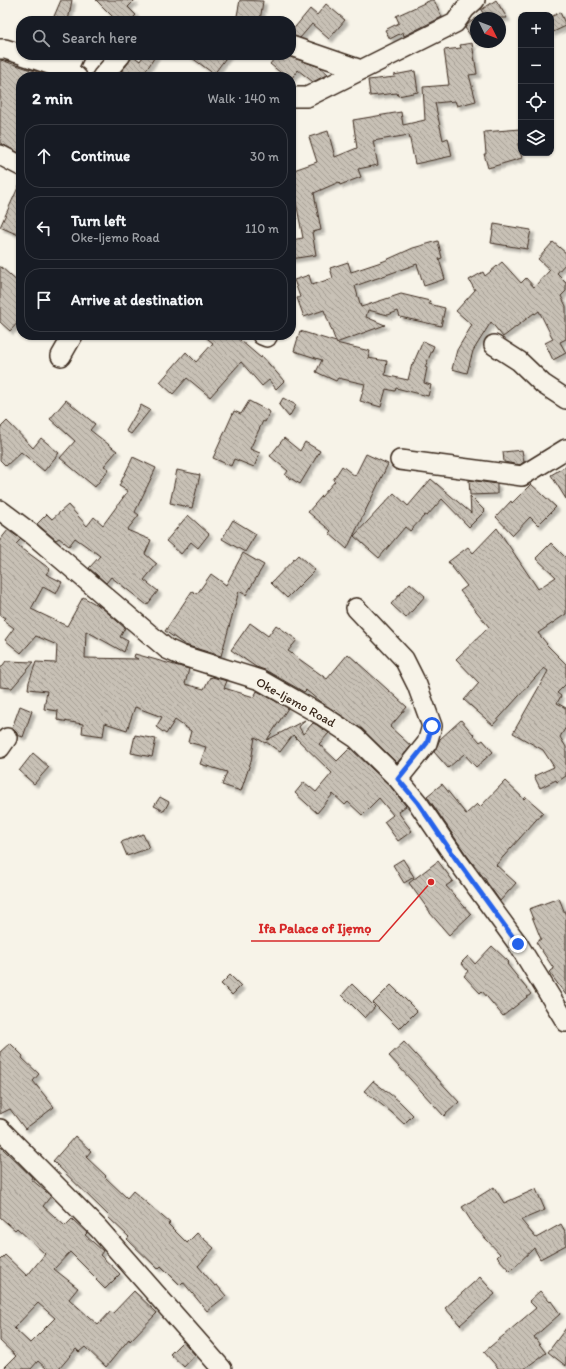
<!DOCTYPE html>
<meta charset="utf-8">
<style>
:root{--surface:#171b24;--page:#242831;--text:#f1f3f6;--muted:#9ea1a6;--line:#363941}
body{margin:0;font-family:Itim,sans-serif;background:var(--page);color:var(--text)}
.controls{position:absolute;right:12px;top:12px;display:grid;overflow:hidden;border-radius:8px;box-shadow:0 1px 3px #0004}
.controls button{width:36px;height:36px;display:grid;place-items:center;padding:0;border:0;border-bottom:1px solid var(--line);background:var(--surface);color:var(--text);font:20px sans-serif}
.compass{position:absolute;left:470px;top:12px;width:36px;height:36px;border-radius:50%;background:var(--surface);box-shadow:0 1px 3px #0004;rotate:132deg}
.stop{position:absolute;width:12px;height:12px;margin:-9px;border:3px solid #2563eb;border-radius:50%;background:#fff}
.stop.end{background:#2563eb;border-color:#fff;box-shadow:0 1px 4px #0008}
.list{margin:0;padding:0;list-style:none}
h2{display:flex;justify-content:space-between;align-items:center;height:52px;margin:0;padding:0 16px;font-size:17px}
h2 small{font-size:13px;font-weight:400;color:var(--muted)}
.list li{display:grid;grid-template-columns:26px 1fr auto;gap:12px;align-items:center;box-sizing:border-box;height:64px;margin:0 8px 8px;padding:0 8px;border:1px solid var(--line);border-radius:16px}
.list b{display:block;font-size:15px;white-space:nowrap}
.list p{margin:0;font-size:13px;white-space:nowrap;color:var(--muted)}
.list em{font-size:13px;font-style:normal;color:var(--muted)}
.icon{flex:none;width:22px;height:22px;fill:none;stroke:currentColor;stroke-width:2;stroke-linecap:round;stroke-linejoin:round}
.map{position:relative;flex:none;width:566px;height:1369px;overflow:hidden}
.search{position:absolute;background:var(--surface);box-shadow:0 1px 3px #0004;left:16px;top:16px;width:280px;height:44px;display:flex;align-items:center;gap:10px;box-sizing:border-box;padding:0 14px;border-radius:16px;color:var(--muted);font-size:15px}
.panel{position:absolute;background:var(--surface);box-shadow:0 1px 3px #0004;left:16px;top:72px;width:280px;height:268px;border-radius:16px}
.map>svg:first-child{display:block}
.building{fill:url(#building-back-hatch);stroke:#3b2a1e;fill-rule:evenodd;filter:url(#shadow)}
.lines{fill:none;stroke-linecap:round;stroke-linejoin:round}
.minor-casing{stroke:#3b2a1e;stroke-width:22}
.minor{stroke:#f7f3e8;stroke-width:19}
.route{stroke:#2563eb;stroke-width:5}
.labels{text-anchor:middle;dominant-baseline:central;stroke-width:4;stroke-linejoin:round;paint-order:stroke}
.street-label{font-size:13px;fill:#3b2a1e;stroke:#f7f3e8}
.leader{fill:none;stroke:#d62828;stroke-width:1.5}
.callout-dot{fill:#d62828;stroke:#f7f3e8;stroke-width:1.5}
.callout-label{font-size:14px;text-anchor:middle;font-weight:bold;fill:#d62828;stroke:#f7f3e8;stroke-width:4;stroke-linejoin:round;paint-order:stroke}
</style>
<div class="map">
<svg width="566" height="1369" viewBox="0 0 566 1369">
<defs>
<pattern id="building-back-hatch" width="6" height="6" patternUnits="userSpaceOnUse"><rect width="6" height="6" fill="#c8c1b6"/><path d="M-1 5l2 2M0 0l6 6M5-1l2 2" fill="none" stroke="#a49d93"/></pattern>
<filter id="shadow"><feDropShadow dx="3.5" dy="3.5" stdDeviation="1" flood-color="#0004"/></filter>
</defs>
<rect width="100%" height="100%" fill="#f7f3e8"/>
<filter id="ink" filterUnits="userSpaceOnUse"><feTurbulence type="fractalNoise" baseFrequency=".025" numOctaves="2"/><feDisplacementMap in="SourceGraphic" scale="8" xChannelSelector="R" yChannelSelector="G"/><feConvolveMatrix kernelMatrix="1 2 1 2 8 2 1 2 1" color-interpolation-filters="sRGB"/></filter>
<g filter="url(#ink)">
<path class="building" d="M61,0H72L68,21H52Z
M96,0H135L128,7L136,15L130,21H117Z
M240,0L263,1L260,21H236Z
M431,0H434L442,17L404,36L403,32L390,39L385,30L399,23L396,16Z
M496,0L507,18H486L481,10Z
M326,4L345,20L329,39L312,24L300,38L291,35V32L310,9L317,15Z
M560,12L566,26L551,33V17Z
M476,18V43L465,28L468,24Z
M472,43L477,74L469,75L476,101L457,106L455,101L435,103L443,140L448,138L452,156L415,164L409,135L373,141L378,165L358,169L361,177L340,185L339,182L314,193L321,230L312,232L316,255L291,259V240L303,238L295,197L291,198V171L317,162L309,137L328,131L335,157L357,148L353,120L401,112L403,125L425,120L423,87L449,85L444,50L461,48L460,45Z
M132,55L140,61L144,55H156L149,66L139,77H117L129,62Z
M188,55H228L214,74Z
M277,55H285L320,67L328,74L313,82L298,70L291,79V77H286L270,64Z
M1,60L53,77H21V154L0,143V62Z
M415,71L418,92L398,96L397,93L370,96L368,80L395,77L394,75Z
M520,129L521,144H518L522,158L488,168L484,154H486L484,132Z
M21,181V236L0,227Z
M494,224L531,230L527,249L491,243Z
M438,241L442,258L439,259L445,279L424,286L417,264L355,286L361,307L401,294L430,301L429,304L445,308L441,326L400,317L398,311L388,315L368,310L366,317L385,325L336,343L370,351L368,358L387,361L385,375L408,380L412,364H413L423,341L434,346L425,367L427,368L424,383L431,385L428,396L396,388L395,391L386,389L381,407L360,401L365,384L338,378L336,381L316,372L322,360L294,351L300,331L336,342L324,310L304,317L297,298L300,297L294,280L309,275L312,285L333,278L330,268L348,262L351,272L384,261L413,248Z
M553,242L566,253V263L557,273L566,282V291L561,296L566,306V339L560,342L566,353L553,360L545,343L553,339L539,311L535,314L534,313L503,337L491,322L473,351L467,373L452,369L457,350L472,325L456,311L475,290L469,280L483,272L485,276L502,262L521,283L526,278L534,287L550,270L538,259Z
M0,266L21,285V319L10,331L0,322Z
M203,335H234L261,358L262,356L284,381L276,389L269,380L262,386L241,362L210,397L187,378L173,394L160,382L186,352L196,362L213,343Z
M283,398L296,405L289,417L279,405Z
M66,400L95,424L90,430L117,451L104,466L109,469L95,487L60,458L75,441L50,419Z
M249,401L270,412L265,422L263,421L250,449L260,453L254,467L234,459L231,466L213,458L234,411L241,414Z
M141,405L150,410L131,434L126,431Z
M7,421L33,448L41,438L59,453L44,471L21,452L6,466L0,460V428Z
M284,438L300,451L305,442L320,451L300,484L285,475L288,471L270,456Z
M522,450L524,462L520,465L504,462L503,452Z
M366,454L388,464L347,549L329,533L331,531L308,512L335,481L333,480L342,466L355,476Z
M133,457L156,468L135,512L139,515L127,530L151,540L145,554L157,564L144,580L158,591L147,605L111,577L106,583L89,568L100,556L75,538L69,546L59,538L56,540L37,524L47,514L52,519L68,505L87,526L94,517L103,525L128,491L119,486Z
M566,466V499L551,475Z
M177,470L200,475L192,508L170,503Z
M431,479L471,513L470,496L485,511L469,527L442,499L427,516L425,515L410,531L405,527L379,558L354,536L394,493L408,506Z
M469,480L497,484V494L470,495Z
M531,484L556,507L538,525L530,517L513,535L496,517L511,501L512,503Z
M188,515L209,534L198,548L191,542L181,554L166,541Z
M233,520L256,534L245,552L222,539Z
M497,528L538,589L556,577L536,558L551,543L566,558V614L538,633L547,644H546L566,664V684L557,693L561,696L557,703L566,708V727L560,737L566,747V776L557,782L556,780L540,788L534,776L554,767L543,750L513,733L548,671L544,668L493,725L464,700L479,683L456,659L489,627L460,591L467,586L448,562L468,547L473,553Z
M8,530L21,539L16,544L50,569L46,574L62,582L56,594L43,587L31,609L67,626L83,597L101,607L125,628L120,637L128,641L124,652L86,631L85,658L138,659L134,657L135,654L189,669L185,684L204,689L210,677L211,678L212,677L227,681L224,688L254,697L257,691L288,708L267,740L305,720L299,727L303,734L313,723L317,725L329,733L319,744L337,761L350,748L390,786L406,806L398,812L412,831L398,841L384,822L393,815L379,798L362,815L348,802L345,805L333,794L317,813L295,793L304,782L316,792L332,773L293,735L280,752L266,742L265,743L255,737L251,761L241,791L222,785L227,772L200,764L206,747L188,742L191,731L175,720L166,734L156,727L162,717L135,707L127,730L105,723L103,736L82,733L83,724L57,720L58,711L44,709L47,691L28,689L29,682L36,662L56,663L57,645L36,636L21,653L5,640L14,628L3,620L5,618L0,615V540Z
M243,553L264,565L246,595L239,591L221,656L185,645L165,631L192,591L197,594L211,574L226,585Z
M298,555L315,570L287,598L271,583Z
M410,583L425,596L406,618L391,604Z
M250,623L268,636L276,625L297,640L288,651L327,679L348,654L407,707L390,727L411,746L397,763L362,729L319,701L306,690L304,692L265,670L256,667L231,650Z
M6,661L34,662L12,688L0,687V669Z
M20,706L32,711L23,737L17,735V733L12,728Z
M461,720L480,742L483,740L493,752L476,767L464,754L448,768L434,752L437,746L440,739Z
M135,735L156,739L152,757L131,753Z
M33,753L49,767L34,784L19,771Z
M505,781L524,799L526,797L543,812L496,865L516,883L500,901L486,881V880L481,874L465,853L427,796L442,784L466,814L477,804L480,807Z
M160,797L169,802L164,811L154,806Z
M143,834L149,848L127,856L121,842Z
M403,859L414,877L404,883L393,865Z
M438,861L453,881L446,886L471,914L449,935L430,913V912L409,883Z
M559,898L566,916V995L549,972L554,969L536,942L541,939L529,909Z
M492,946L509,962L507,964L531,994L503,1016L482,991L480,993L464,976L468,971L461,963L468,956L475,964Z
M230,975L241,986L232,995L221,984Z
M352,984L375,1007L365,1018L342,995Z
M391,985L417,1011L399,1029L373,1003Z
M404,1042L459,1102L444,1116L389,1056Z
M10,1043L23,1056L22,1058L39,1074L33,1081L54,1107L25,1129L10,1109L0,1114V1052Z
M373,1081L399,1101L413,1115L404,1124L391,1112L364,1091Z
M75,1136L91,1151L86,1157L106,1176L105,1177L127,1198L133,1191L170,1223L168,1224L187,1243L197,1233L214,1248L198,1266L215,1286L217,1285L226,1296L207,1311L183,1282L180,1285L161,1266L158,1269L127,1239L129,1237L108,1217L109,1216L53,1161Z
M0,1146L32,1177L31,1179L51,1196L43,1206L65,1226L72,1219L87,1233L85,1235L103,1251L100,1255L120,1274L105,1289L96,1280L97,1279L70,1252L54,1269L78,1288L69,1299L98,1325L111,1311L113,1313L134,1291L157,1313L130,1341L129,1339L106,1367L85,1347L79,1352L76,1349L59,1369H47L38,1361L31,1369H3L16,1356L0,1341V1260L5,1255L27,1276L45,1254L17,1228L15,1230L0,1217ZM38,1303L55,1318L30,1343L14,1328Z
M494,1187L504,1203L536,1189L545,1210L521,1220L536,1238L561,1224L566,1233V1245L540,1259L534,1248L510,1271L497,1257L500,1254L475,1227L462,1207Z
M480,1277L495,1294L460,1325L445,1308Z
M540,1291L550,1302L551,1301L560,1314L534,1337L546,1353L524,1369H499L484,1352L536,1308L529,1301Z
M566,1328V1366L548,1352Z
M183,1341L195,1355L184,1367L170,1354Z"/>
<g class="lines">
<defs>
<path id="minor" d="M291,46L361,70
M0,49H5L21,54
M23,55L67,70L77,77
M67,70L74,55
M102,77L121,55
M291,97H307L455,23L465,9L475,0
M0,155L21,166
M262,335L267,337
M494,345L519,361L543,384L566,399
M61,356L73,335
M400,460L522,476L566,449
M0,510L32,534L167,649L180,655L260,680L323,716L356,738L398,779L418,803L456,859L518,944L566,1022
M356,608L404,659L417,685L432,726L427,743L398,779
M0,748L7,738
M0,1129L98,1228L222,1369"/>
</defs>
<use href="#minor" class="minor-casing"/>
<use href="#minor" class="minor"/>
</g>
</g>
<g class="lines" filter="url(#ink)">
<path class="route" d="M432,726L427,743L398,779L418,803L456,859L518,944"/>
</g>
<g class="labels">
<g class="street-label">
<text transform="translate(296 702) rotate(29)">Oke-Ijemo Road</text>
</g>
</g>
<path class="leader" d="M431 882L379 941H251"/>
<circle class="callout-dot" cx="431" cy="882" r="4"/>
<g class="callout-label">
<text x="315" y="933">Ifa Palace of Ijẹmọ</text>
</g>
</svg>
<div class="controls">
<button>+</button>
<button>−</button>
<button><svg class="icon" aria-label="locate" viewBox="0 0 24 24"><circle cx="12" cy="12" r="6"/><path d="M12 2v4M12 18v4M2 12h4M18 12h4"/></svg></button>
<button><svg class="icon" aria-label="layers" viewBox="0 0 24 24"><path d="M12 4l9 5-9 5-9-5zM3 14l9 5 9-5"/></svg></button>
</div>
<svg class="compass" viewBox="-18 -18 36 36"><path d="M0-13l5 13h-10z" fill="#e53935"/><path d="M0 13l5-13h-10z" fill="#9ea1a6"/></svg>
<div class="stop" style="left:432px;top:726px"></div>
<div class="stop end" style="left:518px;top:944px"></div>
<div class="search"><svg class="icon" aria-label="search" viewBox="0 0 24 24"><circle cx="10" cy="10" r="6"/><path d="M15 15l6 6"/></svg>Search here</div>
<section class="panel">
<h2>2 min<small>Walk · 140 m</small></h2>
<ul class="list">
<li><svg class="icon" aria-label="ahead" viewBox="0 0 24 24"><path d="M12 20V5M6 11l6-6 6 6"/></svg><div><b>Continue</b></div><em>30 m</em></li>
<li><svg class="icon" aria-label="left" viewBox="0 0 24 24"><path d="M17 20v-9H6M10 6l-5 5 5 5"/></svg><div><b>Turn left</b><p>Oke-Ijemo Road</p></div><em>110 m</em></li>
<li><svg class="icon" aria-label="arrive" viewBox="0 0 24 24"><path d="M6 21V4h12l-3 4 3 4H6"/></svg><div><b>Arrive at destination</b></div></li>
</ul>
</section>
</div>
